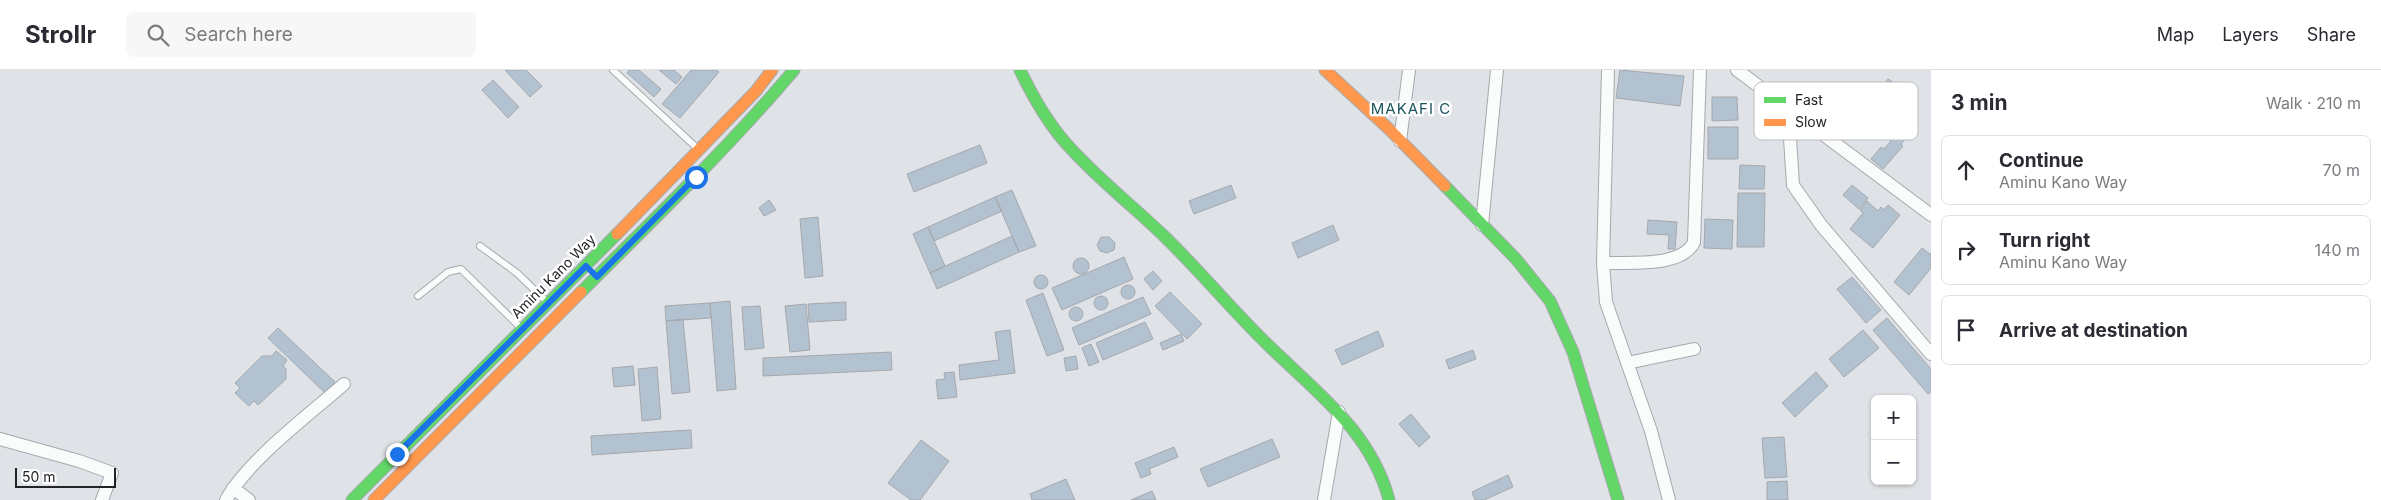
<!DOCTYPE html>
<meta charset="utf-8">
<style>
:root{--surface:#fff;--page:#f7f7f7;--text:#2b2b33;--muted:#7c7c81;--line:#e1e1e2}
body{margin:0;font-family:Inter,sans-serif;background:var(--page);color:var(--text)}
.controls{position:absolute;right:15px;bottom:15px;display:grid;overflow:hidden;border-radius:8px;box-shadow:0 1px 4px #0004}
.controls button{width:45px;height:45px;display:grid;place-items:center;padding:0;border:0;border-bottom:1px solid var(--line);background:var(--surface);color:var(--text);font:25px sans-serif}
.scale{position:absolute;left:15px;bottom:12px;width:101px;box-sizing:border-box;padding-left:5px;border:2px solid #212326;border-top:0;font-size:14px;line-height:18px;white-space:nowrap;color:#212326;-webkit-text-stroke:4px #fff;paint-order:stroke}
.stop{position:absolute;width:15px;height:15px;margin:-11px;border:4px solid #1a73e8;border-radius:50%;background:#fff}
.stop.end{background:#1a73e8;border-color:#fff;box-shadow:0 1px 5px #0008}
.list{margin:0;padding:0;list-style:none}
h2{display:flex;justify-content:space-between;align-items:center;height:65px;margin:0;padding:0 20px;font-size:21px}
h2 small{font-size:16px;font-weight:400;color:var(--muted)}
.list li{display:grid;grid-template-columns:32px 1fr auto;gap:15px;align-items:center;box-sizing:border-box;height:70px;margin:0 10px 10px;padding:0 10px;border:1px solid var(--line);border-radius:8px}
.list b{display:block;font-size:19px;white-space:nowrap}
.list p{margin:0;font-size:16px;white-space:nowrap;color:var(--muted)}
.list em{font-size:16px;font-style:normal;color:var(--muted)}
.icon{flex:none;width:28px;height:28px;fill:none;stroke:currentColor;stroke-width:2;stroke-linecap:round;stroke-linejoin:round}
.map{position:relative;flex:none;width:1931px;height:430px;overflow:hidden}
header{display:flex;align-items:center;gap:30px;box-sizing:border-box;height:70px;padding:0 25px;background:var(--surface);border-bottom:1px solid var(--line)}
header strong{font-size:24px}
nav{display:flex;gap:28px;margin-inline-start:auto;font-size:18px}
.search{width:350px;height:45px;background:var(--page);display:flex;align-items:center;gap:12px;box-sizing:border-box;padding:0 18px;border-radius:8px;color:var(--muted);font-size:19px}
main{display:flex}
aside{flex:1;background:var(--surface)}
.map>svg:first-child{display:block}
.building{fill:#b2c2d1;stroke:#a6a8ac}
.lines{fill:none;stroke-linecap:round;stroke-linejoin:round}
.lane-casing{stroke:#a6a9ac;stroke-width:8}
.street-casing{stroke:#a6a9ac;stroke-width:14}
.fast-casing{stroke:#a6a9ac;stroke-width:13}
.slow-casing{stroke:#a6a9ac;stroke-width:13}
.lane{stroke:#fafbfb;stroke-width:6}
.street{stroke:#fafbfb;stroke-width:12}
.fast{stroke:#63d668;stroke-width:11}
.slow{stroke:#ff974d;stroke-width:11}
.route{stroke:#1a73e8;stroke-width:6}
.labels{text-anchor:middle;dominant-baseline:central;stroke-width:5;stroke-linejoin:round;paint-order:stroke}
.street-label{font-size:14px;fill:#212326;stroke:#fff}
.neighbourhood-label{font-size:15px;letter-spacing:1px;fill:#1b555d;stroke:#fff}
.key{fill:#fff;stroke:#bcbdbe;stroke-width:1}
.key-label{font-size:14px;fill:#212326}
</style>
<header>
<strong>Strollr</strong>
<div class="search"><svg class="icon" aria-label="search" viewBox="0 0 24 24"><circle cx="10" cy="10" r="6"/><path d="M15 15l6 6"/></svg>Search here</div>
<nav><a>Map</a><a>Layers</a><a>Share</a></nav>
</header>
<main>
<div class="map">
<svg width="1931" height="430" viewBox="0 0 1931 430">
<rect width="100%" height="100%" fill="#dfe2e6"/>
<path class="building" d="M505,0H526L542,16L530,27Z
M629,0H639L661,19L654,27L627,3Z
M659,0H674L682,7L676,14Z
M691,0H717L719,2L680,48L662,34Z
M1620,0L1684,6L1680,36L1616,28Z
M1888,9L1910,24L1893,47L1872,32Z
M493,10L519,37L508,48L482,20Z
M1712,27H1737L1738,50L1712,51Z
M1896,49L1905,60L1906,58L1913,63L1908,69L1906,68L1901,74L1903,76L1883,99L1871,89L1881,77L1884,79L1891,71L1883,65Z
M1708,57H1738V89H1708Z
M980,75L987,93L914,122L907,104Z
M1740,95L1765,96L1764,119H1739Z
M1231,115L1236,128L1194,144L1189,131Z
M1852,115L1868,128L1859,139L1843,125Z
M1012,120L1036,176L1019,182L995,127Z
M1738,123H1765L1764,177H1737Z
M995,127L1002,141L934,171L928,157Z
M769,130L776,140L764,146L759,138Z
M1867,131L1878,141L1881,137L1884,140L1888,135L1900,145L1873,178L1850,159L1863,143L1860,140Z
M818,147L823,206L805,208L800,149Z
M1705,149L1733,150L1732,179L1704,178Z
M1648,150L1677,152L1675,179H1668L1669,165L1647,164Z
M1333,155L1339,170L1298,188L1292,173Z
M928,157L945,196L930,203L913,164Z
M1012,166L1019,182L937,219L930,203Z
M1101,167H1109L1115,173L1114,180L1107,183L1100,181L1097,175Z
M1922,178L1930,184L1931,183V198L1909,225L1894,212Z
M1124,187L1133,209L1062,240L1052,218Z
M1073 196a8 8 0 1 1 16 0a8 8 0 1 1-16 0Z
M1153,201L1162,211L1153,220L1144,209Z
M1034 212a7 7 0 1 1 14 0a7 7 0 1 1-14 0Z
M1852,207L1881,240L1866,253L1837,219Z
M1121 222a7 7 0 1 1 14 0a7 7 0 1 1-14 0Z
M1170,222L1202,254L1187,269L1155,236Z
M1043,223L1064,280L1047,286L1026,230Z
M1094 233a7 7 0 1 1 14 0a7 7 0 1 1-14 0Z
M1143,227L1151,244L1079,275L1072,258Z
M730,231L736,319L717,321L710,233Z
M846,232V250L809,252L808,234Z
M710,233L711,248L666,251L665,236Z
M806,234L810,280L790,282L785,236Z
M760,236L764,278L745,280L742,237Z
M1069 244a7 7 0 1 1 14 0a7 7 0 1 1-14 0Z
M1887,248L1931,299V322L1928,324L1873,260Z
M683,249L690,322L672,324L666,251Z
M1145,252L1153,269L1103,290L1096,273Z
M278,258L335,312L325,323L268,268Z
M1010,260L1015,303L960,310L959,295L999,290L995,262Z
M1863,260L1879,278L1844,307L1829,289Z
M1378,261L1384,276L1342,295L1335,280Z
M1181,264L1184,271L1163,280L1160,273Z
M1091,274L1099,292L1089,296L1082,278Z
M1473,280L1476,289L1449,299L1446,290Z
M276,281L287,290L283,296L286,299V309L258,335L254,331L249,336L235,323L240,318L235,313L262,286H272Z
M891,282L892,300L763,306V288Z
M1076,286L1078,299L1066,301L1064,288Z
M633,296L635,315L614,317L612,298Z
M657,297L661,349L642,351L638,299Z
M954,302L957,327L938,329L936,310L945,309L944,303Z
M1816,302L1828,316L1795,347L1782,333Z
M1411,344L1430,367L1419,377L1399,354Z
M691,360L692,378L592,385L591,366Z
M1784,367L1787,407L1765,408L1762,368Z
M1272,369L1280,387L1208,417L1200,399Z
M921,370L949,391L920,430H911L888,413Z
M1174,377L1178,387L1149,399L1151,404L1141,408L1135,393Z
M1508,405L1513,417L1484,430H1475L1472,422Z
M1066,409L1075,430H1032L1030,424Z
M1787,411L1788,430H1767V412Z
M1152,421L1156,430H1131Z"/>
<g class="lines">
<defs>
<path id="lane" d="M613,0L698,79
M480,176L517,203L547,232
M418,226L448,202L461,199L521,258"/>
<path id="street" d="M1608,0L1603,193L1606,232L1651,361L1669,430
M1737,0L1931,145
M1788,37L1793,115L1821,155L1931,284
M1400,71L1409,0
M1482,155L1497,0
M1603,193C1628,192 1682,198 1694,172L1700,0
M1627,293L1694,279
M0,369L79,391L112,403L102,430
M233,418L249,430
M226,430C248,390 309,345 344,314
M1324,430L1339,342"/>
<path id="fast" d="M1020,0C1032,25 1046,50 1064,71C1094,106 1132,135 1165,167C1201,202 1232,240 1267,274C1316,322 1371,361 1389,430
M1445,116L1516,189L1550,231L1573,282L1618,430
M581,222C654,149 728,78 794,0
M352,430L617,164"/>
<path id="slow" d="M1325,0L1390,60L1445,116
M617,164L756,21L772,0
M374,430L581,222"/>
</defs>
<use href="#lane" class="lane-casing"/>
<use href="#street" class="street-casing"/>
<use href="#fast" class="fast-casing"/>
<use href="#slow" class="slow-casing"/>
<use href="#lane" class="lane"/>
<use href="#street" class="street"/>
<use href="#fast" class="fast"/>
<use href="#slow" class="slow"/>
</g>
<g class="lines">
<path class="route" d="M397,384L586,196L597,207L696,107"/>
</g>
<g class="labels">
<g class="street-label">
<text transform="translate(553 206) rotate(-45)">Aminu Kano Way</text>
</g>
<g class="neighbourhood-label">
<text x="1411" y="38">MAKAFI C</text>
</g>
</g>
<rect x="1754" y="12" width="164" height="58" rx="8" class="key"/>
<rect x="1764" y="27" width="22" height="6" fill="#63d668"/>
<rect x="1764" y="49" width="22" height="7" fill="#ff974d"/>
<g class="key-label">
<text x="1795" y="35">Fast</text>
<text x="1795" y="57">Slow</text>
</g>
</svg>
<div class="controls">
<button>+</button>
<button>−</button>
</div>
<div class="scale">50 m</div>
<div class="stop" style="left:696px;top:107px"></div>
<div class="stop end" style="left:397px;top:384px"></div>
</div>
<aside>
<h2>3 min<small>Walk · 210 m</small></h2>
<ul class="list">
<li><svg class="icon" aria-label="ahead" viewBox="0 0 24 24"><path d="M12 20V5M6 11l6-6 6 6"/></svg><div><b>Continue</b><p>Aminu Kano Way</p></div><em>70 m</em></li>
<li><svg class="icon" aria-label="right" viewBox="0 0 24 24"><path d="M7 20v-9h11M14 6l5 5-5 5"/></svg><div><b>Turn right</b><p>Aminu Kano Way</p></div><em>140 m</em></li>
<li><svg class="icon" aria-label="arrive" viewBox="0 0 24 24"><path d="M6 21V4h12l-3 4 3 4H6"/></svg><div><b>Arrive at destination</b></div></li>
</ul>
</aside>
</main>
